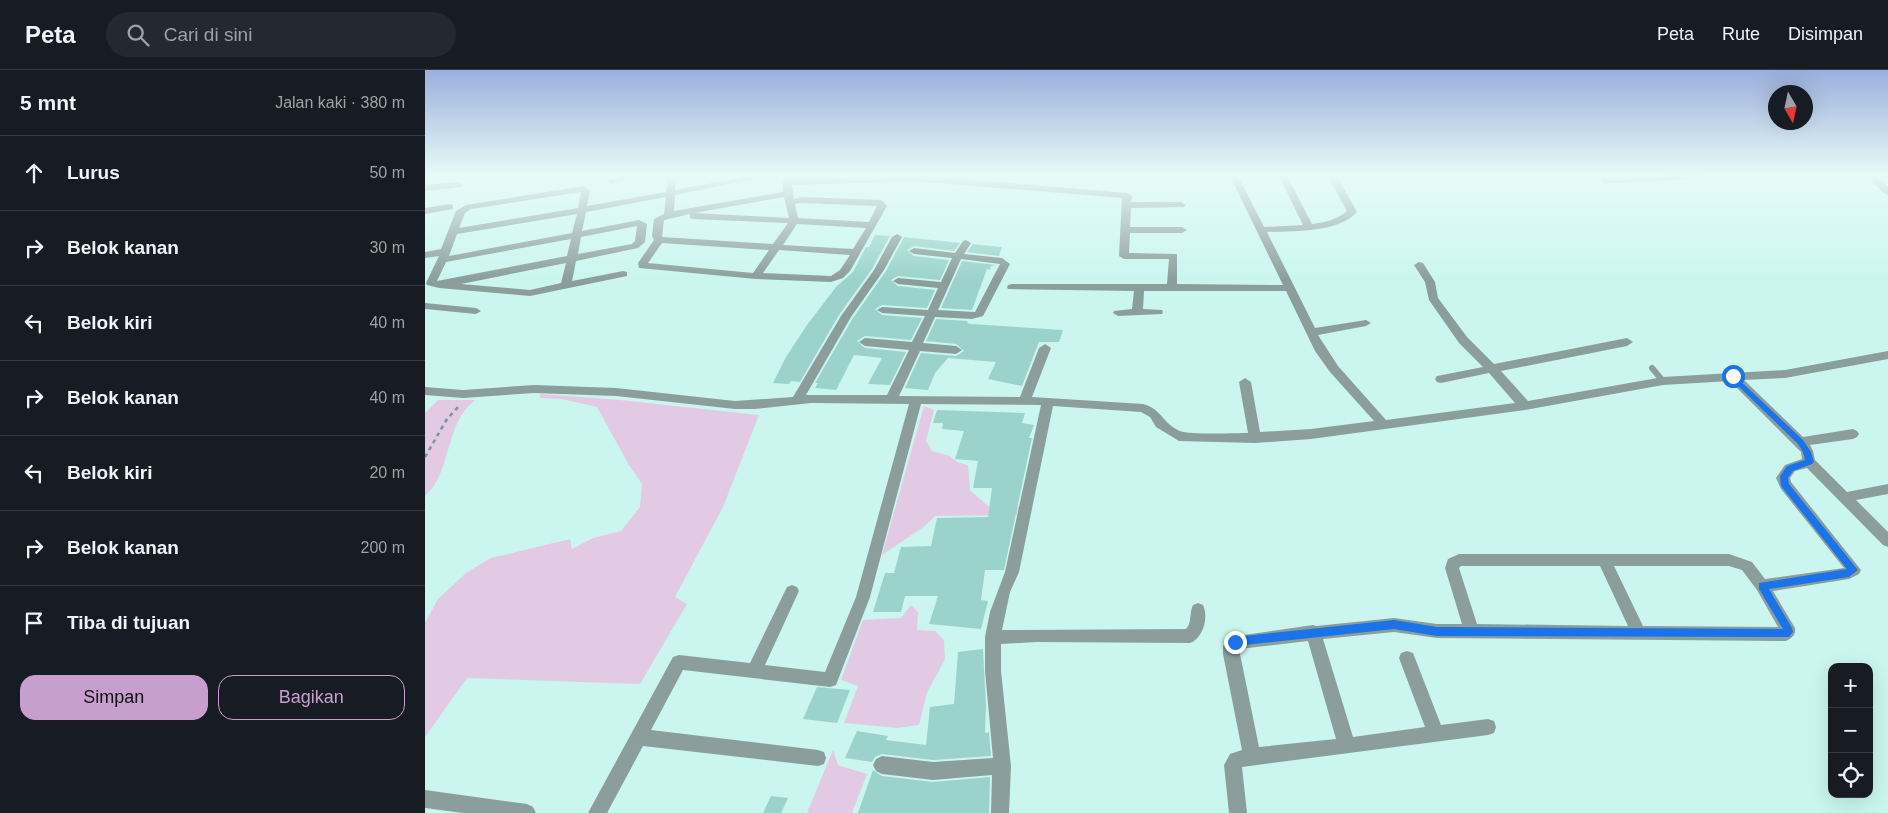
<!DOCTYPE html>
<html lang="id">
<meta charset="utf-8">
<style>
:root{--surface:#171b24;--page:#242831;--text:#f1f3f6;--muted:#9ea1a6;--line:#363941;--accent:#c89ecf}
body{margin:0;font-family:Helvetica,sans-serif;background:var(--page);color:var(--text)}
.controls{position:absolute;right:15px;bottom:15px;display:grid;overflow:hidden;border-radius:10px;box-shadow:0 5px 20px #0002}
.controls button{width:45px;height:45px;display:grid;place-items:center;padding:0;border:0;border-bottom:1px solid var(--line);background:var(--surface);color:var(--text);font:25px sans-serif}
.compass{position:absolute;left:1343px;top:15px;width:45px;height:45px;border-radius:50%;background:var(--surface);box-shadow:0 5px 20px #0002;rotate:171deg}
.stop{position:absolute;width:15px;height:15px;margin:-11px;border:4px solid #1a73e8;border-radius:50%;background:#fff}
.stop.end{background:#1a73e8;border-color:#fff;box-shadow:0 1px 5px #0008}
.list{margin:0;padding:0;list-style:none}
h2{display:flex;justify-content:space-between;align-items:center;height:65px;margin:0;padding:0 20px;font-size:21px}
h2 small{font-size:16px;font-weight:400;color:var(--muted)}
.list li{display:grid;grid-template-columns:32px 1fr auto;gap:15px;align-items:center;box-sizing:border-box;height:75px;padding:0 20px;border-top:1px solid var(--line)}
.list b{display:block;font-size:19px;white-space:nowrap}
.list em{font-size:16px;font-style:normal;color:var(--muted)}
.actions{display:flex;gap:10px;padding:15px 20px}
.actions a{flex:1;padding:11px 0;border:1px solid var(--accent);border-radius:15px;text-align:center;font-size:18px;color:var(--accent)}
.actions .main{background:var(--accent);color:#111}
.icon{flex:none;width:28px;height:28px;fill:none;stroke:currentColor;stroke-width:2;stroke-linecap:round;stroke-linejoin:round}
.map{position:relative;flex:none;width:1463px;height:743px;overflow:hidden}
header{display:flex;align-items:center;gap:30px;box-sizing:border-box;height:70px;padding:0 25px;background:var(--surface);border-bottom:1px solid var(--line)}
header strong{font-size:24px}
nav{display:flex;gap:28px;margin-inline-start:auto;font-size:18px}
.search{width:350px;height:45px;background:var(--page);display:flex;align-items:center;gap:12px;box-sizing:border-box;padding:0 18px;border-radius:28px;color:var(--muted);font-size:19px}
main{display:flex}
aside{flex:1;background:var(--surface)}
.map>svg:first-child{display:block}
.green{fill:#e3cae4}
.building{fill:#9bd3cc}
.lines{fill:none;stroke-linecap:round;stroke-linejoin:round}
.path{stroke:#789792;stroke-width:2.5;stroke-dasharray:4 4;stroke-linecap:butt}
.service-far1{stroke:#8c9e9b;stroke-width:5}
.service{stroke:#8c9e9b;stroke-width:6}
.minor{fill:#8c9e9b;fill-rule:evenodd}
.tertiary{fill:#8c9e9b;fill-rule:evenodd}
.route{fill:#1a73e8}
</style>
<header>
<strong>Peta</strong>
<div class="search"><svg class="icon" aria-label="search" viewBox="0 0 24 24"><circle cx="10" cy="10" r="6"/><path d="M15 15l6 6"/></svg>Cari di sini</div>
<nav><a>Peta</a><a>Rute</a><a>Disimpan</a></nav>
</header>
<main>
<aside>
<h2>5 mnt<small>Jalan kaki · 380 m</small></h2>
<ul class="list">
<li><svg class="icon" aria-label="ahead" viewBox="0 0 24 24"><path d="M12 20V5M6 11l6-6 6 6"/></svg><div><b>Lurus</b></div><em>50 m</em></li>
<li><svg class="icon" aria-label="right" viewBox="0 0 24 24"><path d="M7 20v-9h11M14 6l5 5-5 5"/></svg><div><b>Belok kanan</b></div><em>30 m</em></li>
<li><svg class="icon" aria-label="left" viewBox="0 0 24 24"><path d="M17 20v-9H6M10 6l-5 5 5 5"/></svg><div><b>Belok kiri</b></div><em>40 m</em></li>
<li><svg class="icon" aria-label="right" viewBox="0 0 24 24"><path d="M7 20v-9h11M14 6l5 5-5 5"/></svg><div><b>Belok kanan</b></div><em>40 m</em></li>
<li><svg class="icon" aria-label="left" viewBox="0 0 24 24"><path d="M17 20v-9H6M10 6l-5 5 5 5"/></svg><div><b>Belok kiri</b></div><em>20 m</em></li>
<li><svg class="icon" aria-label="right" viewBox="0 0 24 24"><path d="M7 20v-9h11M14 6l5 5-5 5"/></svg><div><b>Belok kanan</b></div><em>200 m</em></li>
<li><svg class="icon" aria-label="arrive" viewBox="0 0 24 24"><path d="M6 21V4h12l-3 4 3 4H6"/></svg><div><b>Tiba di tujuan</b></div></li>
</ul>
<div class="actions"><a class="main">Simpan</a><a>Bagikan</a></div>
</aside>
<div class="map">
<svg width="1463" height="743" viewBox="0 0 1463 743">
<rect width="100%" height="100%" fill="#caf6ef"/>
<path class="green" d="M115,324L195,330L334,345L298,437L250,527L262,534L215,614L42,608L0,667V553L13,529L41,503L66,488L145,469L147,479L168,468L196,461L215,437L217,414L204,395L172,337L137,329L115,328Z
M13,330H50C45,335 38,341 35,348C21,372 22,407 0,426V343Z
M499,336L509,340L501,371L507,381L525,386L532,392L543,395L545,420L564,437H594L592,445L510,446L500,456L457,485Z
M486,535L493,542L492,560L510,561L519,570L520,589L502,623L494,655L472,658L419,653L433,616L416,610L438,550L476,548Z
M408,680L413,695L442,704L427,743H382Z"/>
<path class="building" d="M450,165L465,166L447,199L414,245L375,312L366,311L364,314L348,313L361,287L382,255L411,217L428,202L441,177H444Z
M479,167L535,173L529,181L489,176L482,180L489,186L524,190L515,210L473,206L466,210L473,216L510,220L502,238L457,235L450,239L457,245L497,248L486,270L440,266L432,271L440,278L481,282L465,315L443,314L457,288L429,285L411,320L390,318L393,313H390L428,248L461,201Z
M548,174L555,175L577,177L574,186L542,182Z
M537,191L571,195L566,196L565,200L562,199L547,240L516,238Z
M511,249L543,251L542,253L546,254L638,260L634,272H614L597,316L563,309L571,292L523,288L510,303L503,320L480,318L496,283L531,286L539,281L531,274L501,271Z
M512,340L600,343L597,353L609,355L604,368H607L579,500H560L556,530L563,531L556,559L504,554L513,526H480L476,542H448L460,503H469L476,477L506,476L512,448L563,447L567,418H548L553,391L530,389L539,361L517,359L518,353H508Z
M558,579L561,636L560,663L564,662L566,686L508,690L457,684L450,687L447,692L420,688L432,661L463,666L461,670L501,675L505,637L529,634L533,582Z
M392,617L425,620L412,653L378,649Z
M448,700L457,706L508,712L565,707L564,743H433Z
M346,726L363,728L356,743H338Z"/>
<g class="lines">
<path class="path" d="M0,387L22,349L35,335"/>
<path class="service-far1" d="M1180,111L1274,106"/>
<path class="service" d="M1227,298L1238,311"/>
<path class="minor" d="M197,106H216L186,114L182,111Z
M243,106H251L250,120L324,106H343L250,125L249,141L358,122V112L362,109L499,106L702,123L707,126L706,132H756L761,135L759,137L706,138L705,157H757L762,160L757,163H705L704,183L752,184V214L858,215L805,106H813L839,157L878,155L854,106H862L887,154C900,152 912,150 922,141L903,106H912L932,142C913,163 868,161 842,162L890,258L941,250L946,253L941,256L893,265L913,296L961,350L1090,333L1064,303L1016,313L1012,312L1010,309L1012,306L1058,297L1034,273L1004,230L1000,212L989,195L994,192L998,193L1010,212L1013,228L1042,267L1069,294L1202,268L1208,272L1202,276L1076,301L1103,331L1238,307L1360,300L1463,281V289L1360,308L1319,310L1378,367L1428,359L1432,361L1434,364L1432,367L1428,369L1385,375L1388,381L1390,390L1422,422L1463,414V424L1431,430L1463,462V477L1458,475L1382,398L1370,401L1365,408L1366,412L1436,500L1434,504L1424,509L1348,521L1370,558C1371,565 1367,568 1361,571L1012,568L969,562L898,569L928,667L1000,657L974,588L976,583L982,581L988,583L1016,655L1063,649L1069,651L1071,657L1069,663L1063,665L817,697L822,743H804L799,695L805,684L817,680L798,584V576L805,567L888,555L891,556L969,548L1012,554H1037L1020,498L1023,489L1034,484H1304L1327,492L1340,509L1419,498L1356,419L1351,408L1360,395L1377,389L1376,382L1305,311L1238,315L1100,340L886,369L830,373L754,371L731,357L725,347L716,342L628,336L594,502L585,522L577,560L761,559C767,553 764,543 768,535L773,533L778,535C784,548 778,568 765,573L611,572L576,574V601L586,696L584,743H566L567,705L508,710L457,704L451,701L448,695L451,689L457,686L508,692L568,688L560,601V567L565,542L580,502L616,335L496,334L445,527L411,615L405,617L258,600L226,660L393,680L399,682L401,688L399,694L393,696L218,676L182,743H163L248,587L254,585L325,593L362,517L367,515L372,517L374,521L340,595L400,602L431,527L484,334L386,333L330,339H310L191,326L109,323L38,328L0,325V317L38,320L109,315L191,318L310,331L368,327L416,246L449,200L467,167L472,164L477,167L459,200L426,247L381,325H462L484,280L440,276L434,272L440,268L487,272L500,246L457,243L452,240L457,237L503,240L513,218L473,214L468,211L473,208L516,212L527,188L489,184L484,181L489,178L530,183L538,171L541,170L546,173L539,184L577,188L585,194L558,246L547,249L510,247L498,273L531,276L537,280L531,284L495,281L474,326L595,327L614,278L620,274L626,278L607,327L718,334C737,339 738,354 755,361C765,365 811,363 823,363L814,312L820,308L826,312L835,362L886,359L949,351L905,302L890,281L861,221H719L718,239L737,240L738,242L737,244L693,246L688,243L689,241L707,239L709,221L583,219L582,217L583,215L587,214H742L744,189H699L694,186L697,128L489,111L367,115L369,129L377,127L455,130L458,131L462,136L425,201L418,208L406,212L331,209L214,198L213,193L229,170L227,166L229,149L239,144L241,127L161,142L157,161L214,150L222,154L220,172L213,178L151,191L147,211L198,201L202,202V206L105,226L14,218L2,215L1,213L14,186L0,188V182L16,179L31,141L41,135L159,116L165,121L162,136L241,122ZM156,122L153,138L34,158L40,143L46,139ZM359,127L364,148L269,143ZM377,133L452,136L444,152L373,148L370,134ZM152,144L147,163L24,186L32,164ZM265,144V148L268,149L363,153L348,174L237,167L239,150ZM372,154L441,158L428,179L358,175ZM212,156L210,171L207,174L153,184L156,167ZM146,169L142,186L12,211L21,192ZM237,173L344,180L328,203L223,193ZM354,180L425,185L415,200L406,206L338,203ZM536,189L575,194L550,242L513,240ZM141,193L136,213L105,220L36,214ZM1175,496L1203,556L1052,554L1034,498L1036,496ZM1189,496H1304L1317,500L1332,520L1353,557L1218,556ZM883,571L911,669L834,677L814,579Z
M34,112L38,115L37,117L0,121V115Z
M25,134L28,135V139L0,144V138Z
M0,233L51,238L56,241L51,244L0,239Z
M0,720L102,734L108,737L111,743H38L0,738Z"/>
<path class="tertiary" d="M1441,106H1452L1463,117V125L1460,124Z"/>
</g>
<linearGradient id="sky" x2="0" y2="1"><stop stop-color="#9bafdc"/><stop offset="0.5" stop-color="#e7fbf8"/><stop offset="1" stop-color="#e7fbf8" stop-opacity="0"/></linearGradient>
<rect width="1463" height="210" fill="url(#sky)"/>
<path class="route" d="M1308,304L1378,370L1386,382L1389,392L1387,394L1368,401L1363,408L1364,414L1433,500L1424,507L1344,519L1367,558L1368,562L1364,567L1012,566L969,559L810,576L807,575L806,572L810,567L969,550L1012,557L1358,559L1334,519V513L1422,499L1356,416L1355,406L1362,396L1380,390L1378,382L1373,374L1305,308V305Z"/>
</svg>
<div class="controls">
<button>+</button>
<button>−</button>
<button><svg class="icon" aria-label="locate" viewBox="0 0 24 24"><circle cx="12" cy="12" r="6"/><path d="M12 2v4M12 18v4M2 12h4M18 12h4"/></svg></button>
</div>
<svg class="compass" viewBox="-18 -18 36 36"><path d="M0-13l5 13h-10z" fill="#e53935"/><path d="M0 13l5-13h-10z" fill="#9ea1a6"/></svg>
<div class="stop" style="left:1308px;top:306px"></div>
<div class="stop end" style="left:810px;top:572px"></div>
</div>
</main>
